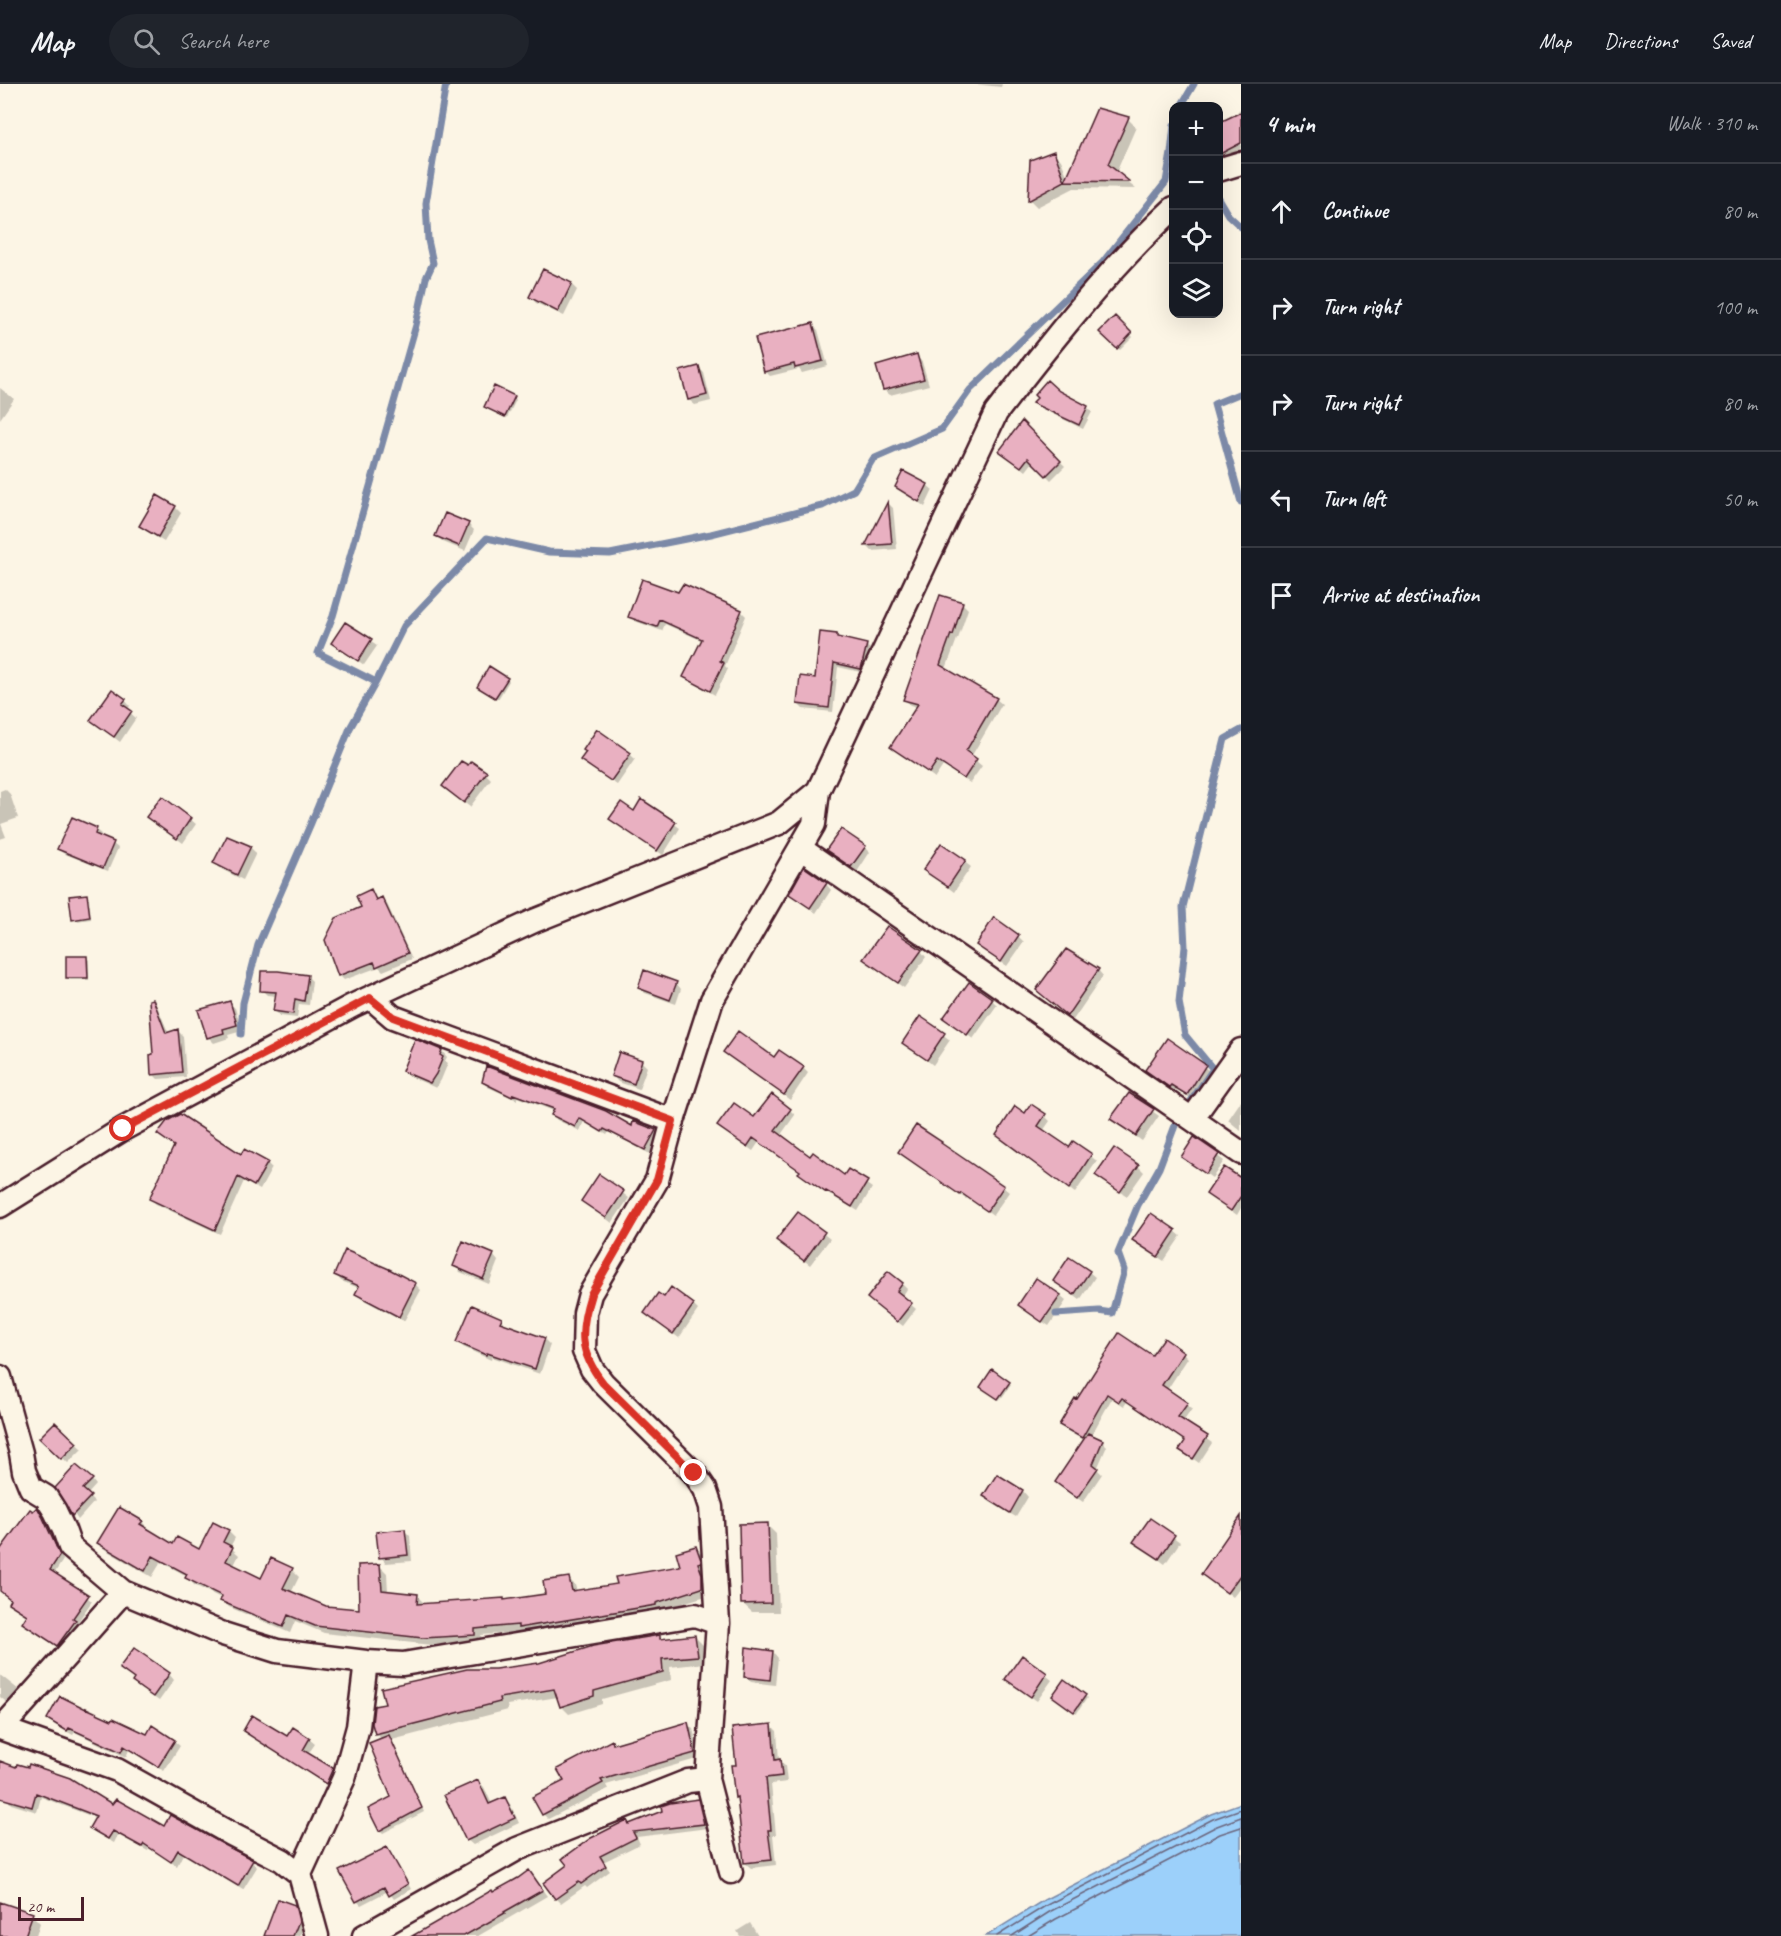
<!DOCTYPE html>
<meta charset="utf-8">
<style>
:root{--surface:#171b24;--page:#20242c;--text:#f1f3f6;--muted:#9ea1a6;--line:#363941}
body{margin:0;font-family:Caveat,sans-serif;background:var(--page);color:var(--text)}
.controls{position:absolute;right:18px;top:18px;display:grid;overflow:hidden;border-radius:12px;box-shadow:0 6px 24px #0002}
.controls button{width:54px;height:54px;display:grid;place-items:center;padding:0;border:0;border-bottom:2px solid var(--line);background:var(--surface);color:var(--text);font:30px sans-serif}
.scale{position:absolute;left:18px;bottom:15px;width:66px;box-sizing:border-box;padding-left:6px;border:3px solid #4a1f2b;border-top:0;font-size:16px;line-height:21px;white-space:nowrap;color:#4a1f2b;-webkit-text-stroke:4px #fcf5e5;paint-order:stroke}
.stop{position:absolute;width:18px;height:18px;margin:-14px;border:4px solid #d93025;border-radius:50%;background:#fff}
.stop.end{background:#d93025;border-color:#fff;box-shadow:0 2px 6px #0008}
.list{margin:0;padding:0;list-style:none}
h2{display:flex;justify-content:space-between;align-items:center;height:78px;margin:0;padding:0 24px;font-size:26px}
h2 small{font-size:20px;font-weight:400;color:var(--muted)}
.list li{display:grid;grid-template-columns:39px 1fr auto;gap:18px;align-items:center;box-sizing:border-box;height:96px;padding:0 24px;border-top:2px solid var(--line)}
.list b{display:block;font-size:22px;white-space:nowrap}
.list em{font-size:20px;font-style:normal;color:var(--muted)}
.icon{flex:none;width:33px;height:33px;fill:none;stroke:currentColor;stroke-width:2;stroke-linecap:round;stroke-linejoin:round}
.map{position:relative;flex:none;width:1241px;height:1852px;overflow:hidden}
header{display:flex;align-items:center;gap:36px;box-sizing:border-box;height:84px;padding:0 30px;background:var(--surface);border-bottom:2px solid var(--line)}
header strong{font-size:28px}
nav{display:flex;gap:33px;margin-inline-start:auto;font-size:21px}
.search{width:420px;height:54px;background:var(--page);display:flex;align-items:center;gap:15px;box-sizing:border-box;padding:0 21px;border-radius:33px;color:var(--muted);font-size:22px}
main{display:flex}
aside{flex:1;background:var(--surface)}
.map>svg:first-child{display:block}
.water{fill:#9cd0fa;stroke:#7b89a7;stroke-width:1.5}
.shadow{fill:#0003}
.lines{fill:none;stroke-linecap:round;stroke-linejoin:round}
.shore{stroke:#6b667e;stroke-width:1.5}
.stream{stroke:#7b89a7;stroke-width:7}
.building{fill:#e9b0c1;stroke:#4a1f2b;stroke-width:1.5}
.street-casing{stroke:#4a1f2b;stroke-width:27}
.street{stroke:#fcf5e5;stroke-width:22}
.route{stroke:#d93025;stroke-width:8}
</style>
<header>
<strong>Map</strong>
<div class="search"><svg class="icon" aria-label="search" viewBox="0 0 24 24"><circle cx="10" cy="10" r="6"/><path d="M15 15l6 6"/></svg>Search here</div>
<nav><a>Map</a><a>Directions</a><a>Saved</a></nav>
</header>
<main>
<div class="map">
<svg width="1241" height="1852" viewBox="0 0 1241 1852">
<rect width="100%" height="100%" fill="#fcf5e5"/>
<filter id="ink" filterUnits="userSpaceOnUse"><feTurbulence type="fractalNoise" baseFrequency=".0167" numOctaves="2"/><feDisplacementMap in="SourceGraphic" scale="12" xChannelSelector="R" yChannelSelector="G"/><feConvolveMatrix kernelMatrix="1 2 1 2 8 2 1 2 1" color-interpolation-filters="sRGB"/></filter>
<g filter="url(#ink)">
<path class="water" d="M1241,1719V1852H986L1044,1816L1211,1730Z"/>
<path class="shadow" d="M974,0H1002L1001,3Z
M1241,24V64L1222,74L1218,70L1231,35Z
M1128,35L1136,43L1116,89L1136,105L1074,104L1037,123L1030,116L1031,77L1053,68L1061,76L1068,94Z
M571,200L577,206L564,232L536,219L531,213Z
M1115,235L1133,253L1120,266L1102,248Z
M813,241L818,246L828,282L802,289L799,285L770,292L765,287Z
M916,272L922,278L929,301L890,311L884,306L878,283Z
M699,284L704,289L711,317L695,321L689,316Z
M0,304L14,315L0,335Z
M1058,308L1087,323L1092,328L1083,345L1039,323L1034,319Z
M514,313L516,316L507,334L486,323Z
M1022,340L1065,382L1051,396L1033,378L1026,387L1006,371Z
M927,401L933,406L925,423L897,402Z
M158,413L175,423L181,429L164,458L146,447L141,441Z
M888,419L893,424L897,465L872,467L867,462Z
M468,440L474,446L465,467L443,458L437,452Z
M679,510L741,527L746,532L725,582L728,585L715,611L690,597L685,592L703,557L665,540L662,547L635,537L630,532Z
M941,513L963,520L968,525L958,555H957L946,585L996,615L1002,620L971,673L982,682L970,699L943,682L935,694L892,663L918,623L910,621L904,615Z
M345,540L377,562L364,581L333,559Z
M836,551L841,556L866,561L871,566L865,589L838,583L833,628L803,625L798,620L816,596Z
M507,595L509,597L498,615L481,605Z
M125,616L130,622L127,626L136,634L120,658L92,636Z
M630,670L635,675L617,701L587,681Z
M486,690L491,695L470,723L450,708Z
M5,705L10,710L18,734L1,740L6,753L0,755V707Z
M641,717L680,744L663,771L611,735L634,729Z
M148,733L190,735L196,740L183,759Z
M73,735L96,746L101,750L99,753L113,760L118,764L108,787L63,769L59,765Z
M942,761L971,783L954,808L925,786Z
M250,763L256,769L243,796L221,785L215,779Z
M865,763L870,768L857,788L834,771Z
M826,800L831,806L816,829L791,810Z
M371,807L378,817L382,815L387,820L412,875L383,887L379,883L344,896L339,891L362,824Z
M86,811L89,814L91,835L76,837L73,835Z
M1018,852L1024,858L1007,882L983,866Z
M921,867L926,873L904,904L871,880Z
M86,873L89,876V896H70L68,894Z
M1098,886L1103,892L1073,936L1043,912Z
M307,892L312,897L309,921L299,920L297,934L280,932L275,927L277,912L267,911L262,906Z
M676,899L681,905L676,920L645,909L639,904Z
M992,916L997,921L973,955L951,939Z
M152,917L157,922L169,950L178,947L183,952L186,993L158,995L153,990L155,971Z
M229,919L235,924L242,947L228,951L229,954L214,959L208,953Z
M921,934L950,956L933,981L904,959Z
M415,957L442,967L447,973L445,977L448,979L441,996L436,1004L409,992L404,987Z
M1167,957L1211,988L1193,1016L1177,1005L1175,1007L1147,986Z
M731,973L774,975L803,984L808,989L790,1016Z
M641,977L647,983L639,1005L618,998L613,992Z
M483,998L633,1045L655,1047L660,1051L650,1070L609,1048L607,1051L584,1037L580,1047L557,1036L553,1031L554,1027L517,1013V1016L488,1003Z
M1130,1011L1159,1032L1142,1057L1112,1035Z
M1241,1017V1047L1228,1036Z
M790,1026L795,1031L780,1052L811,1074L845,1093L848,1087L872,1104L858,1127L832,1111L831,1112L805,1094L800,1089L801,1087L759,1058L753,1067L725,1047L754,1035Z
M1025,1031L1045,1032L1050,1037L1043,1047L1069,1065L1073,1059L1097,1077L1075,1109L1003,1056Z
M1195,1055L1224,1077L1212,1094L1183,1073Z
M947,1066L1003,1103L1009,1108L993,1131L968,1113L966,1115L906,1073Z
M242,1072L267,1079L272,1084L260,1106L244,1097L220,1150L156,1120L151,1115Z
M1138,1082L1144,1088L1127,1112L1103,1096Z
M600,1092L629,1114L612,1139L583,1117Z
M1241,1096V1124L1237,1131L1208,1110Z
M798,1130L830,1155L810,1181L784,1161Z
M1175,1147L1181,1152L1164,1177L1140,1161Z
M493,1171L498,1177L489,1200L460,1188L455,1182Z
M1089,1188L1095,1193L1080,1216L1055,1197Z
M336,1191L415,1200L421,1206L404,1237L362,1215L356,1209L359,1204L341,1197Z
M902,1200L907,1205L902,1213L916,1225L903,1242L874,1220Z
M1060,1212L1066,1217L1049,1242L1025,1226Z
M693,1221L698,1226L679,1254L651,1234Z
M473,1223L501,1235L506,1242L545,1256L550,1261L540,1290L492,1273L491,1276L463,1263L458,1257Z
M1183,1269L1188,1274L1167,1306L1192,1325L1183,1338L1212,1359L1199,1379L1181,1366L1186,1358L1127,1318L1124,1322L1112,1314L1091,1352L1102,1357L1107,1362L1097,1385L1102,1390L1083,1418L1061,1403L1056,1398L1085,1357L1066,1346L1061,1341L1078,1317L1153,1273Z
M1009,1299L1011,1301L1000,1316L984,1305Z
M55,1340L82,1365L68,1379L42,1354Z
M997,1392L1023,1407L1028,1413L1016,1433L990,1418L985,1412Z
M92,1396L96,1401L87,1411L94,1418L78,1436L57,1404Z
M37,1426L47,1440L63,1476L54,1490L92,1517L77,1539L79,1541L62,1566L28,1543V1532L14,1523L12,1516L0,1506V1478Z
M1150,1436L1180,1458L1165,1480L1135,1458Z
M142,1438L149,1445L148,1446L173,1462L200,1467L228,1447L235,1454L230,1463L239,1471L233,1483L262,1496L292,1486L299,1493L291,1509L326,1524L361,1527L380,1482L387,1489L388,1508L417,1512L424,1519V1521L505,1518L547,1511L568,1494L575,1501L577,1508L618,1501L682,1483L696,1464L703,1471L709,1511L663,1525L527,1550L524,1548L481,1551L482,1557L431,1561L324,1549L295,1537L290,1549L229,1523L222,1516L223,1515L194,1501L187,1492L161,1478L152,1493L106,1466L99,1459Z
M767,1441L776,1450L779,1528H752L743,1520Z
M1241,1441V1503L1233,1513L1203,1490Z
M405,1447L410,1452L412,1477L386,1479L381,1473Z
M659,1552L663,1556L695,1553L703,1561L705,1579L670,1583L671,1596L602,1615V1620L569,1630L561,1622L558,1613L507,1621L508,1626L392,1656L424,1728L383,1749L380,1746L393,1714L382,1655L376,1650L495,1587L539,1580Z
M773,1568L778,1574L775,1601L751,1598L745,1592Z
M1022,1573L1052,1596L1037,1617L1013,1600Z
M121,1584L169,1590L174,1596L159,1617L139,1603L135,1596Z
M0,1591L19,1606L9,1620L0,1613Z
M1085,1612L1087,1614L1077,1629L1057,1614Z
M49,1635L174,1657L180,1662L164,1687L129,1666L126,1673L75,1648L73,1651L55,1641Z
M687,1640L693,1645L700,1674L606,1701L608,1705L548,1735L543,1730L566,1698L611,1658L614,1661Z
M771,1641L777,1647L779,1677L785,1682L787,1698L771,1700L776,1751H773L776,1781L751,1784L745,1779L739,1716L736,1713L738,1682Z
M245,1647L288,1654L309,1655L315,1660L308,1670L337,1690L332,1704L250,1652Z
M0,1679L113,1722L164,1744L171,1733L252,1778L257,1783L243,1806L183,1770L177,1782L149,1764L148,1767L118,1751L114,1759L96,1749L91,1744L96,1734L41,1713L37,1728L11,1720L0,1707Z
M478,1697L484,1703L492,1720L504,1714L510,1720L519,1739L473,1761L467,1756Z
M698,1717L703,1722L708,1744L637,1753L640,1760L603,1778L610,1787L587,1804L585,1802L561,1819L556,1814L627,1738L631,1742Z
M386,1765L391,1769L411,1805L394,1815L388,1807L361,1821L357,1817Z
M533,1793L547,1812L478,1852H417L493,1810Z
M0,1820L32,1831L40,1839L36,1852H0Z
M294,1823L300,1829L304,1843L300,1852H266Z
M750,1839L758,1852H740L737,1847Z"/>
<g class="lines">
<path class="shore" d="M997,1852L1047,1821L1213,1735L1241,1725
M1012,1852L1051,1827L1217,1742L1241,1733
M1028,1852L1056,1835L1220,1750L1241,1743"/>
<path class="stream" d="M1181,22L1194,0
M1173,70L1171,69L1174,41
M1218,114L1228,131L1241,143
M1241,309L1214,320L1241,418
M376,598L318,569L333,532L416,241L426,194L433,179L428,156L426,119L446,0
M241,950L243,919L258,861L311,739L350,644L376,598L404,542L487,454L549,468L610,470L711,450L822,422L854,406L873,375L942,345L970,306L1103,178L1166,98L1171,69
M1191,1017L1213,985L1185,951L1179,918L1185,863L1183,823L1225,655L1241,646
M1056,1230L1099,1227L1112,1229L1124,1186L1118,1169L1138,1121L1159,1084L1176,1039L1182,1031"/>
</g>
<path class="building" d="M1097,24L1129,33L1108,80L1130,98L1065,97Z
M1241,28V59L1218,71V39Z
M1054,67L1065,97L1028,117L1030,76Z
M543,185L572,199L558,228L529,213Z
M1115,232L1132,249L1117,265L1099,248Z
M813,239L823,277L795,284L794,280L764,288L755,254Z
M917,270L924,295L883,306L876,282Z
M699,282L707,311L688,316L680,287Z
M1047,296L1059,307L1088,322L1079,341L1032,319L1037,314L1034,311Z
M494,302L515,312L505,333L484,323Z
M1022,337L1061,377L1046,392L1028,374L1021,383L999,367Z
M903,387L928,400L919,418L895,403Z
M157,411L176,422L158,453L139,442Z
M888,417L892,460L865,462Z
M445,429L469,439L459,462L435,452Z
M642,495L678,508L683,500L742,526L720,577L724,579L710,607L683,593L702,555L660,536L657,543L628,533Z
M940,511L963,518L953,551L951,550L940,581L997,614L966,667L977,675L964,695L937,677L929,689L890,663L918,620L903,616Z
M345,538L372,555L358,577L331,559Z
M820,548L837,550V553L867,560L861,585L834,579L829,624L797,620L800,592L815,594Z
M489,582L508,594L495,614L477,603Z
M112,605L126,615L122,620L132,627L114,653L90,636Z
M597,645L631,669L611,697L580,676L586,668L583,666Z
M461,677L468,681L471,677L487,688L464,719L442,702Z
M162,712L191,734L177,755L146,733Z
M641,715L676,738L657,767L609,735L621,718L634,727Z
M72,733L97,744L95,750L114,758L103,784L57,765Z
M841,745L866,762L851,783L826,766Z
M227,752L251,762L237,791L213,779Z
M941,759L966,776L948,803L923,786Z
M804,783L827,799L810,824L789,810Z
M371,805L376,816L382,813L408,869L376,883L374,878L338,892L325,856L336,834L361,823L356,812Z
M87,810L90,833L72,836L69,812Z
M994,833L1019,851L1001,878L976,861Z
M887,842L922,866L898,899L863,875Z
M1066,865L1099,885L1067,932L1036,906Z
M66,872H87L88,894H66Z
M644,886L677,898L670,916L638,904Z
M261,887H278L308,891L304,917L295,915L293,930L273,927L276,908L260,907Z
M969,898L993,915L967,951L943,934Z
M153,915L166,949L178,945L182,988L151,991L150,971L153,970L149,916Z
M230,917L237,941L223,945L224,949L207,954L198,926Z
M920,932L945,949L927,976L902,959Z
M738,947L774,973L779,966L804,983L784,1011L723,968Z
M1167,954L1206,981L1187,1011L1171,1001L1169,1003L1145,986Z
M415,955L442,966L440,971L443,973L436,990L430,999L402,987Z
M619,968L642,976L634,1000L611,992Z
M486,982L606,1027L632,1042L633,1037L656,1046L645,1066L604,1045L602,1048L579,1034L575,1043L551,1031L554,1025L513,1010L512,1013L482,998Z
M1129,1009L1154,1025L1136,1052L1110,1035Z
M772,1010L791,1025L775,1046L810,1072L813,1068L844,1091L848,1085L868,1097L852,1123L826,1107L825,1108L798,1089L800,1087L753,1054L747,1063L717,1042L734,1019L754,1033Z
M1031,1020L1046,1030L1038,1042L1069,1063L1073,1057L1092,1070L1069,1105L996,1051L1015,1022L1025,1029Z
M180,1030L241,1070L244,1065L268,1078L254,1102L238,1093L215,1146L149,1115L174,1062L157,1050L167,1037Z
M916,1041L942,1058L941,1059L1004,1102L987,1127L961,1109L960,1111L898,1068Z
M1194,1053L1219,1070L1206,1090L1181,1073Z
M1114,1064L1139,1081L1120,1108L1095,1091Z
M1224,1083L1241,1094V1112L1231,1127L1206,1110Z
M599,1090L624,1107L606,1134L581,1117Z
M798,1128L825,1148L804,1177L776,1156Z
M1151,1129L1176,1146L1158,1173L1132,1156Z
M463,1157L494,1170L483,1195L453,1182Z
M345,1166L389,1185L416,1199L399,1233L355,1210L359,1202L334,1191Z
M1069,1173L1090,1187L1074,1211L1053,1197Z
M888,1187L903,1199L897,1207L912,1219L897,1238L867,1214Z
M1036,1194L1061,1211L1042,1238L1018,1221Z
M671,1203L694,1220L673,1250L644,1229L658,1209L664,1213Z
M472,1221L502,1234L500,1238L545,1254L535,1285L487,1269L486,1271L456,1258Z
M1119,1249L1152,1271L1164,1254L1184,1268L1162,1301L1188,1319L1178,1333L1208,1352L1193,1375L1179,1366L1185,1357L1122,1314L1119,1318L1107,1310L1082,1354L1059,1341L1075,1314L1077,1315Z
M992,1285L1010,1298L998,1315L980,1303Z
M55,1338L77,1359L61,1375L39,1354Z
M1088,1349L1103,1356L1093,1380L1098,1384L1077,1414L1055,1398Z
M76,1381L93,1395L83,1405L91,1412L72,1432L55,1404Z
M997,1390L1023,1406L1010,1429L983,1412Z
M37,1423L43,1434L60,1471L50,1486L89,1511L73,1534L76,1536L57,1562L22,1539L27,1531L8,1519L10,1515L0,1507V1466L30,1425L33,1427Z
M119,1423L143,1437L140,1440L173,1460L177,1453L199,1465L213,1438L229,1446L223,1458L233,1463L226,1477L261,1494L271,1474L293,1484L283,1504L326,1522L359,1525L358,1481L380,1480L382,1506L418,1510L417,1520L504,1514V1516L545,1510L543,1497L569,1493L572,1507L617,1500L615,1493L680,1482L676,1468L696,1462L701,1476V1478L698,1479L702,1490V1504L656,1519V1521L518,1544V1541L475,1545V1551L423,1554L315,1542L288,1531L283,1543L220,1517L222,1512L185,1494L187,1490L153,1472L145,1487L97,1459Z
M1241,1432V1490L1227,1509L1201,1490Z
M1150,1434L1175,1451L1159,1475L1133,1458Z
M768,1439L771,1519L741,1520L739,1440Z
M405,1445L408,1471L379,1474L376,1448Z
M660,1551V1555L695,1551L698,1572L662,1575L663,1588L594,1607V1612L560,1623L554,1605L499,1614L500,1618L375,1650L372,1640L374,1622L385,1620L381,1604L467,1585H495L539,1579L593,1562Z
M746,1563L773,1567L770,1596L744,1593Z
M134,1564L170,1589L153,1613L132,1598L134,1595L119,1584Z
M1022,1571L1047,1589L1031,1613L1005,1595Z
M1064,1595L1086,1611L1074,1628L1052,1612Z
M60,1612L86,1625V1624L112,1636L113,1634L147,1650L152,1641L175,1656L158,1683L124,1662L121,1668L69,1644L67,1647L47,1635Z
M252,1631L287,1652L293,1643L310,1654L303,1666L333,1684L326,1700L243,1647Z
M688,1638L695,1669L601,1696L603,1699L542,1731L532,1713L564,1697L557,1685L612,1656L613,1660Z
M772,1640L775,1676L780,1675L782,1692L766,1694L771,1746H768L772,1776L744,1779L737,1713L735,1714L731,1681H736L732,1644Z
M389,1651L422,1724L379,1747L368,1725L391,1713L369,1659Z
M0,1677L16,1683L17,1680L28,1683L29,1680L70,1694L112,1720L116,1715L164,1742L170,1731L253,1776L238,1802L178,1766L171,1778L144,1760L142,1763L113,1747L108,1755L89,1744L96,1732L36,1709L32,1723L0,1714Z
M478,1696L489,1720L505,1713L515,1734L466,1757L444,1711Z
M698,1715L704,1740L633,1748L636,1754L600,1772L606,1782L581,1800L579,1798L555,1815L543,1799L567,1781L562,1775L591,1754L627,1736L629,1740L662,1727L661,1722L670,1719Z
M387,1763L408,1800L389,1812L384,1803L356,1818L339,1787Z
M529,1786L543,1806L504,1828L505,1829L464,1852H412L492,1806L493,1808L518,1794Z
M278,1815L295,1821L299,1837L293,1852H264Z
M0,1818L33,1829L25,1852H0Z"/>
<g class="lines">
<defs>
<path id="street" d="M1218,86L1241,79
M800,764L1192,1035
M371,914L393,933L673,1037
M1241,966L1192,1035L1241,1069
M0,1122L123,1045L352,922L534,837L779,739L818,707L996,329C1050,259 1109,184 1174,124
M0,1293L21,1369L24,1387L31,1404L46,1413L55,1427L64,1446L70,1463L123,1508L223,1550L277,1567L366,1578L403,1580L695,1531L718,1539
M0,1644L117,1686L231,1750L282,1776L300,1790L317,1852
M2,1644L123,1508
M731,1788L707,1695L718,1539L711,1423L705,1405L694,1389L603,1299L592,1285L584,1267L585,1229L590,1210L657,1096L673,1037L712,916L814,740L818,707
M300,1790L344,1694L358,1643L366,1578
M364,1852L517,1765L688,1697L707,1695"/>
</defs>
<use href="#street" class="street-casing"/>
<use href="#street" class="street"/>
</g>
</g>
<g class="lines" filter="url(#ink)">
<path class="route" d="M123,1045L370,914L393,933L673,1037L657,1096L591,1210C579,1248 579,1268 603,1299L694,1389"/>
</g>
</svg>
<div class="controls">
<button>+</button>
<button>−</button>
<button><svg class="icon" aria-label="locate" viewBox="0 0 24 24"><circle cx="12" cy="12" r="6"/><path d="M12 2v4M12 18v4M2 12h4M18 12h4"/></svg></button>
<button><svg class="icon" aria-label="layers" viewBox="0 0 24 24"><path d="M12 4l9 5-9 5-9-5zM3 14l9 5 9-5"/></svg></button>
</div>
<div class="scale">20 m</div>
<div class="stop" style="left:123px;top:1045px"></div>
<div class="stop end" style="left:694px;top:1389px"></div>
</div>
<aside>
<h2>4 min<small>Walk · 310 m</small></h2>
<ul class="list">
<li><svg class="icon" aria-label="ahead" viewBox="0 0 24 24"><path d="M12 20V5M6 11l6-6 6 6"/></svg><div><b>Continue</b></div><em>80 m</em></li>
<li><svg class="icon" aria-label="right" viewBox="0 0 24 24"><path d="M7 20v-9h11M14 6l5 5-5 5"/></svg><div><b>Turn right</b></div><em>100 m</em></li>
<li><svg class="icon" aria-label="right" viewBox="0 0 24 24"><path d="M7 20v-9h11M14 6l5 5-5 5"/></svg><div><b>Turn right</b></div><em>80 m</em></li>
<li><svg class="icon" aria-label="left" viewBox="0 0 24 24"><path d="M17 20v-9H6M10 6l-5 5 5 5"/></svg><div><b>Turn left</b></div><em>50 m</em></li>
<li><svg class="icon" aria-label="arrive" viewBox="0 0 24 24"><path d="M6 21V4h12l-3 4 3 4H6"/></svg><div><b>Arrive at destination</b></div></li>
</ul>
</aside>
</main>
